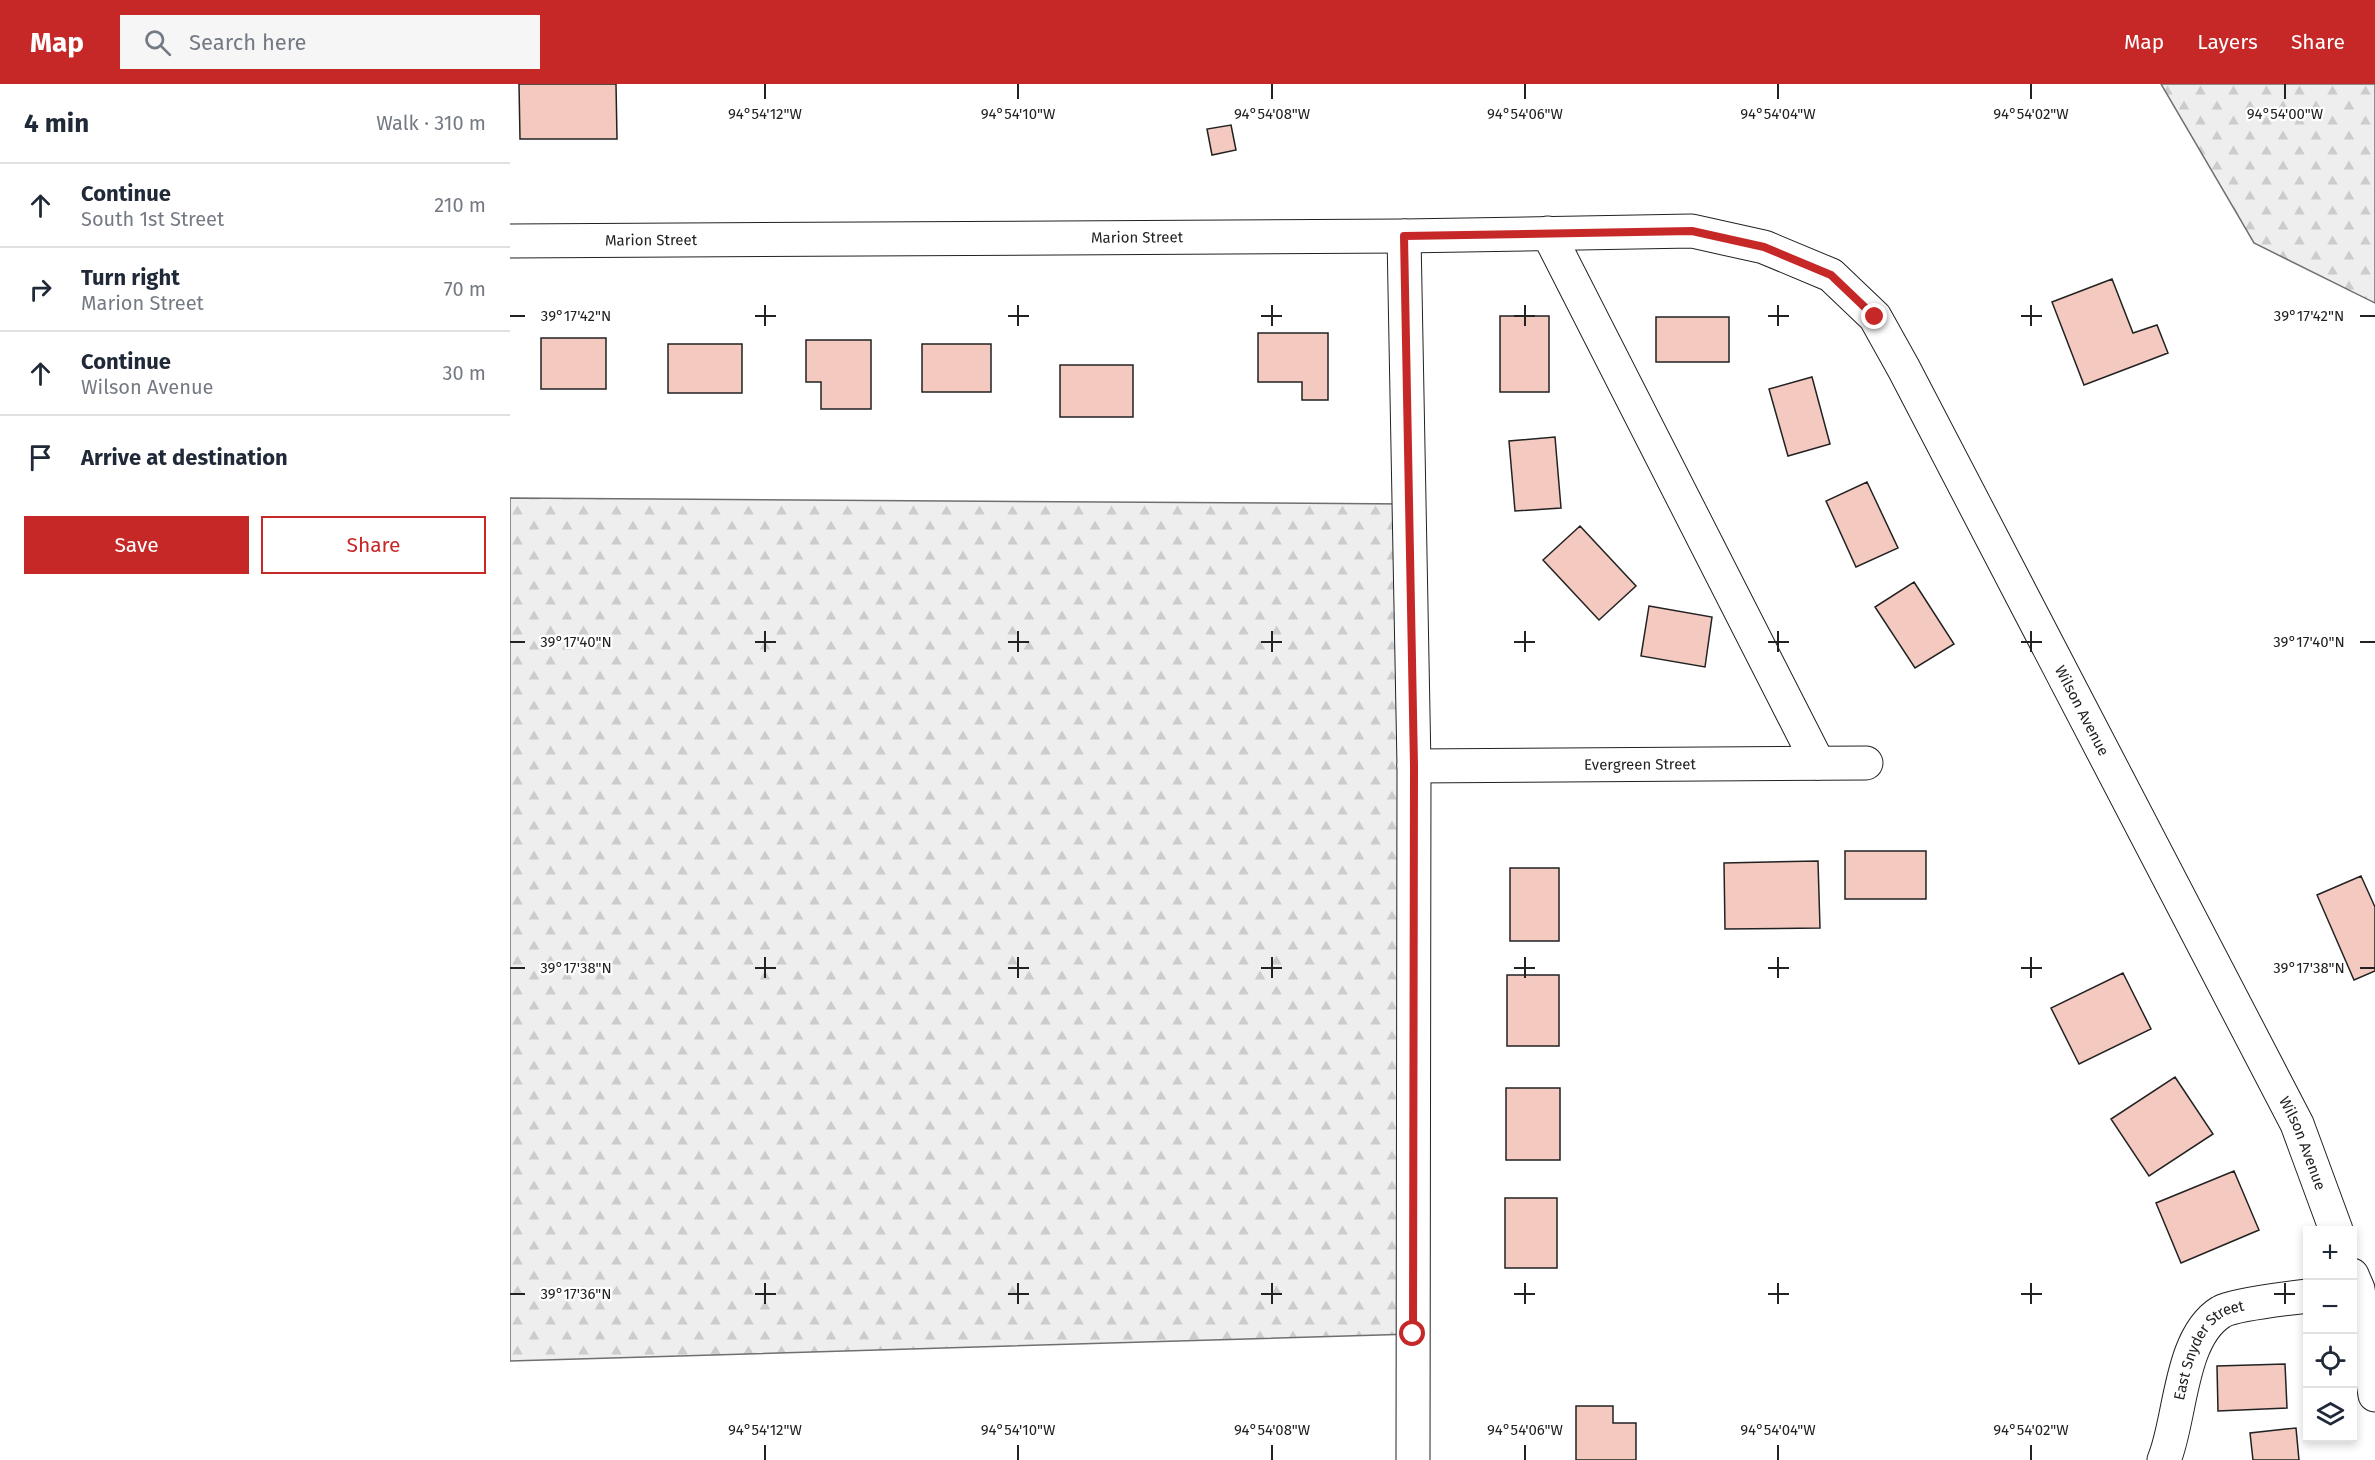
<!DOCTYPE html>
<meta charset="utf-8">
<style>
:root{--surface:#fff;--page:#f6f6f7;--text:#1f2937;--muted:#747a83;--line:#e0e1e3;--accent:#c62828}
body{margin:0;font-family:"Fira Sans",sans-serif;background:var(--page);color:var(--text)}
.controls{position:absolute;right:18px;bottom:18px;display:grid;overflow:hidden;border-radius:0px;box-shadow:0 3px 9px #0003}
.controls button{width:54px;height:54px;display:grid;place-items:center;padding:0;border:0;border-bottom:2px solid var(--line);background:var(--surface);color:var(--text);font:30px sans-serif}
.stop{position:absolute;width:18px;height:18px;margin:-14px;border:4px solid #c62828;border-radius:50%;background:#fff}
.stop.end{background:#c62828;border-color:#fff;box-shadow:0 2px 6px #0008}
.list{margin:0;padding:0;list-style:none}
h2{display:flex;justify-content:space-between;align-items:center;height:78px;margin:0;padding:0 24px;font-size:26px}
h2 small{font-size:20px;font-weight:400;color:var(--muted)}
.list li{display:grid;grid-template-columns:39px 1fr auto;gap:18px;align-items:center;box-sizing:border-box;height:84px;padding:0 24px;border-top:2px solid var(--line)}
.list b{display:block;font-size:22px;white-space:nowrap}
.list p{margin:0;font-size:20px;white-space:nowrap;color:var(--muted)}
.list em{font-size:20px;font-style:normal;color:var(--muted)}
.actions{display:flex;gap:12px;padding:18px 24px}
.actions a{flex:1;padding:14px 0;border:2px solid var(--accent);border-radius:0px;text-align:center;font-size:21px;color:var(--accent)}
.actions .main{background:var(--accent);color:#fff}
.icon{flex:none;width:33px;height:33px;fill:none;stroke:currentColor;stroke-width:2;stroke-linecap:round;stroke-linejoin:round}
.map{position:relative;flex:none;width:1865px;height:1376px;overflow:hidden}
header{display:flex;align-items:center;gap:36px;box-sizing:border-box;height:84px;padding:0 30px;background:var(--accent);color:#fff}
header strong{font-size:28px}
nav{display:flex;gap:33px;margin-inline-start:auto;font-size:21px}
.search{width:420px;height:54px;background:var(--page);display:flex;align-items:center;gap:15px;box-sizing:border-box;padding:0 21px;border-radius:0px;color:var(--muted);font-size:22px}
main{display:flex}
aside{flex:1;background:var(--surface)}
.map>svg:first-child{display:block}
.forest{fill:url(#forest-firs);stroke:#6f6f6f;stroke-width:1.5}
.building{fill:#f3c9c0;stroke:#222;stroke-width:1.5}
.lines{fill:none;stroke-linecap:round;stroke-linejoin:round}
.minor-casing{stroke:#222;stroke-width:35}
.minor{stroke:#fff;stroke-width:33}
.route{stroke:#c62828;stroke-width:8}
.ticks{fill:none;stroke:#222;stroke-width:2}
.labels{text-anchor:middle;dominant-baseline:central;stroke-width:4.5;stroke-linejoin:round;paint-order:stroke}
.street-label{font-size:15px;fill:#222;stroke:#fff}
.ticks-label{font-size:15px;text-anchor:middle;fill:#222;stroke:#fff;stroke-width:4.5;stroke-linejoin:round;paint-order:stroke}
</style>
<header>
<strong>Map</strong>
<div class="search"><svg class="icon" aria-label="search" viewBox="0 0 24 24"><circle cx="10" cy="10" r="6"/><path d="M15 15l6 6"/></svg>Search here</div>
<nav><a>Map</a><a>Layers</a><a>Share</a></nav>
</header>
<main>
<aside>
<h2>4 min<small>Walk · 310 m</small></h2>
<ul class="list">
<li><svg class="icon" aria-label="ahead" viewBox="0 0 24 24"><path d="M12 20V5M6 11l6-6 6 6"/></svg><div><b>Continue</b><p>South 1st Street</p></div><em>210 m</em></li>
<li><svg class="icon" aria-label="right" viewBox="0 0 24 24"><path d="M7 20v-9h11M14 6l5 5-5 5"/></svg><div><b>Turn right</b><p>Marion Street</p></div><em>70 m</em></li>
<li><svg class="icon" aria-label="ahead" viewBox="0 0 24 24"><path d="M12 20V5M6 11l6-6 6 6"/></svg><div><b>Continue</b><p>Wilson Avenue</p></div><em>30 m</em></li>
<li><svg class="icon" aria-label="arrive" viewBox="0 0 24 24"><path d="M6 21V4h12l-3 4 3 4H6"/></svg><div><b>Arrive at destination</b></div></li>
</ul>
<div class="actions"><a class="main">Save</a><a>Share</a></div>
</aside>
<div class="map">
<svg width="1865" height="1376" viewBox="0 0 1865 1376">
<defs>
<pattern id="forest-firs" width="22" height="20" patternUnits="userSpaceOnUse" patternTransform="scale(1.5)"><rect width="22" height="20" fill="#eee"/><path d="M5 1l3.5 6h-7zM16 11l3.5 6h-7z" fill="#ccc"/></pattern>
</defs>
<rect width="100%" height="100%" fill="#fff"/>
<path class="forest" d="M1651,0H1865V219L1744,159Z
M0,414L899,420L903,1250L0,1277Z"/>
<path class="building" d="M9,0H106L107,55H10Z
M721,41L726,66L702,71L697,45Z
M1602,195L1623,249L1647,241L1658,269L1574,301L1542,218Z
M990,232H1039V308H990Z
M1146,233H1219V278H1146Z
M748,249H818V316H792V298H748Z
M31,254H96V305H31Z
M296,256H361V325H311V298H296Z
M158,260H232V309H158Z
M412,260H481V308H412Z
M550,281H623V333H550Z
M1302,293L1320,360L1278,372L1259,305Z
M1045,353L1051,424L1005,427L999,357Z
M1357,398L1388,464L1346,483L1316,417Z
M1070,442L1126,502L1089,536L1033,476Z
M1404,498L1444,560L1405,584L1365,523Z
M1139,522L1202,533L1195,583L1131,572Z
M1335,767H1416V815H1335Z
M1308,777L1310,844L1215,845L1214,779Z
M1000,784H1049V857H1000Z
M1851,792L1865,823V887L1844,896L1807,811Z
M1613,889L1641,945L1569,980L1541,924Z
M997,891H1049V962H997Z
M1665,993L1703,1050L1639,1092L1601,1035Z
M996,1004H1050V1076H996Z
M1724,1087L1749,1146L1671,1179L1646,1119Z
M995,1114H1047V1184H995Z
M1775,1280L1777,1324L1708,1327L1707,1282Z
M1066,1322H1103V1339H1126V1376H1066Z
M1786,1344L1789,1376H1743L1740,1349Z"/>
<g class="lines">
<defs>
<g id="minor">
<path d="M1038,149L1308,679"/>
<path d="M894,152L904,682L903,1376"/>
<path id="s1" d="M0,157L894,152L1182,147L1254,163L1321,191L1365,233L1394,285L1787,1040L1826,1146"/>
<path id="s2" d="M904,682L1356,679"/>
<path d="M1842,1191L1848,1205L1865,1311"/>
<path id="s3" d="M1654,1376C1671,1336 1669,1254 1711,1228C1723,1221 1781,1214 1798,1212"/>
</g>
</defs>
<use href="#minor" class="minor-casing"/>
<use href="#minor" class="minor"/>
</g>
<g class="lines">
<path class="route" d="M903,1250L904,682L894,152L1182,147L1254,163L1321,191L1365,233"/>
</g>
<path class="ticks" d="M255,0V15M508,0V15M762,0V15M1015,0V15M1268,0V15M1521,0V15M1775,0V15M255,221V242M508,221V242M762,221V242M1015,221V242M1268,221V242M1521,221V242M0,232H15M245,232H266M498,232H519M751,232H772M1004,232H1025M1258,232H1279M1511,232H1532M1850,232H1865M255,547V568M508,547V568M762,547V568M1015,547V568M1268,547V568M1521,547V568M0,558H15M245,558H266M498,558H519M751,558H772M1004,558H1025M1258,558H1279M1511,558H1532M1850,558H1865M255,873V894M508,873V894M762,873V894M1015,873V894M1268,873V894M1521,873V894M0,884H15M245,884H266M498,884H519M751,884H772M1004,884H1025M1258,884H1279M1511,884H1532M1850,884H1865M255,1199V1220M508,1199V1220M762,1199V1220M1015,1199V1220M1268,1199V1220M1521,1199V1220M1775,1199V1220M0,1210H15M245,1210H266M498,1210H519M751,1210H772M1004,1210H1025M1258,1210H1279M1511,1210H1532M1764,1210H1785M255,1361V1376M508,1361V1376M762,1361V1376M1015,1361V1376M1268,1361V1376M1521,1361V1376"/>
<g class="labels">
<g class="street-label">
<text stroke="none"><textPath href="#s1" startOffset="627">Marion Street</textPath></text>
<text stroke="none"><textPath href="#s1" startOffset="141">Marion Street</textPath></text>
<text stroke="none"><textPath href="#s1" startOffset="1834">Wilson Avenue</textPath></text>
<text stroke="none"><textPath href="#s2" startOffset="226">Evergreen Street</textPath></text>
<text stroke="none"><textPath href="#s1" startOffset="2320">Wilson Avenue</textPath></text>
<text stroke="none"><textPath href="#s3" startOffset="124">East Snyder Street</textPath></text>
</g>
</g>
<g class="ticks-label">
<text x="255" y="35">94°54'12"W</text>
<text x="508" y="35">94°54'10"W</text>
<text x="762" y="35">94°54'08"W</text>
<text x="1015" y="35">94°54'06"W</text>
<text x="1268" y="35">94°54'04"W</text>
<text x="1521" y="35">94°54'02"W</text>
<text x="1775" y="35">94°54'00"W</text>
<text x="66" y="237">39°17'42"N</text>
<text x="1799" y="237">39°17'42"N</text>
<text x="66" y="563">39°17'40"N</text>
<text x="1799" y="563">39°17'40"N</text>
<text x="66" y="889">39°17'38"N</text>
<text x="1799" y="889">39°17'38"N</text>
<text x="66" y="1215">39°17'36"N</text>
<text x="255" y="1351">94°54'12"W</text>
<text x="508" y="1351">94°54'10"W</text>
<text x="762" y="1351">94°54'08"W</text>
<text x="1015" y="1351">94°54'06"W</text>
<text x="1268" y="1351">94°54'04"W</text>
<text x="1521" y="1351">94°54'02"W</text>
</g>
</svg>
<div class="controls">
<button>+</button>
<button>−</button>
<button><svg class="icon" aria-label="locate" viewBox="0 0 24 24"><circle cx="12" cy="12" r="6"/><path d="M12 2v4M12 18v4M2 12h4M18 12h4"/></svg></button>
<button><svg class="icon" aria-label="layers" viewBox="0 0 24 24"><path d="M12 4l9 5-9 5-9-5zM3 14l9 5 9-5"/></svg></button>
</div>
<div class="stop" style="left:903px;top:1250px"></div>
<div class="stop end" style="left:1365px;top:233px"></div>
</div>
</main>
